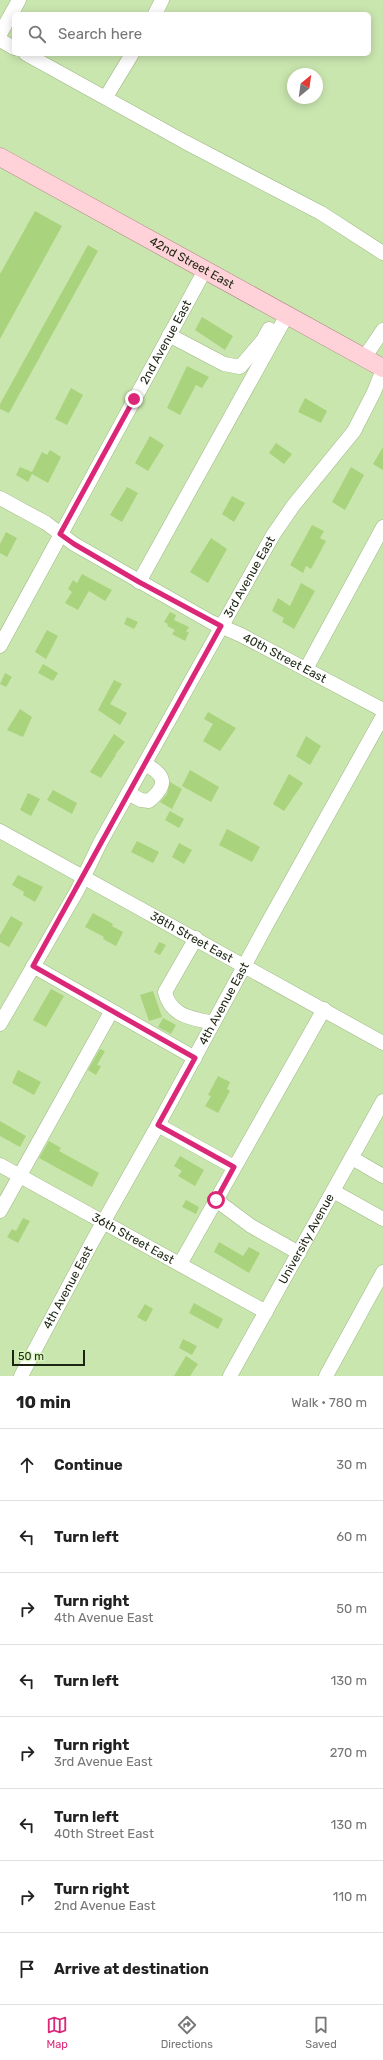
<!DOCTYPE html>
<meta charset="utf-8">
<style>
:root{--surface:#fff;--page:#f6f6f6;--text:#222;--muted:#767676;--line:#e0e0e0;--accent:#db2777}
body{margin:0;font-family:Rubik,sans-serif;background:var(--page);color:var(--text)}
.compass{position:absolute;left:287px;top:68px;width:36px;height:36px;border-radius:50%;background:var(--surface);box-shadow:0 2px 10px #0003;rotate:29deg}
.scale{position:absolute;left:12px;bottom:10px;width:73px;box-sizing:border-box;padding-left:4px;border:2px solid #1b2511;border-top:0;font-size:11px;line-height:14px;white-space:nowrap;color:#1b2511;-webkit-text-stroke:3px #d7f3bc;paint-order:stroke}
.stop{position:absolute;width:12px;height:12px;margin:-9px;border:3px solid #db2777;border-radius:50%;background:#fff}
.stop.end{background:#db2777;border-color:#fff;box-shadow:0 1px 4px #0008}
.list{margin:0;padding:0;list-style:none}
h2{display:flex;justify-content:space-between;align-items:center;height:52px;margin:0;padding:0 16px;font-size:17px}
h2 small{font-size:13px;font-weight:400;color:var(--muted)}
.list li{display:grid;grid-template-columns:26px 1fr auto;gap:12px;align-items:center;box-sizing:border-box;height:72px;padding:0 16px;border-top:1px solid var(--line)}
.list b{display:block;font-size:15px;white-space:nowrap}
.list p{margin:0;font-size:13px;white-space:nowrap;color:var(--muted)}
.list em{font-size:13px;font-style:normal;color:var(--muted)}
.icon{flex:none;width:22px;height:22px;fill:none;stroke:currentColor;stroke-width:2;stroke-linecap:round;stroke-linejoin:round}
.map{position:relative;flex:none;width:383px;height:1376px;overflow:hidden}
.search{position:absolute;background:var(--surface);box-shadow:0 2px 10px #0003;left:12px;right:12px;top:12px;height:44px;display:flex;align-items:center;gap:10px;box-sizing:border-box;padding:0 14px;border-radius:6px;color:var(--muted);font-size:15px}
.sheet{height:628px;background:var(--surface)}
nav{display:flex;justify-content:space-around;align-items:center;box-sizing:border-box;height:56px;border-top:1px solid var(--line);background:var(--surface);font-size:11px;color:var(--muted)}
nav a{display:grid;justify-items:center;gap:2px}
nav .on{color:var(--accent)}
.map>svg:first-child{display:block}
.building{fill:#a9d37c}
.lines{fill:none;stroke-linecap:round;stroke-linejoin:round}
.minor-casing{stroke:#9db783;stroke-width:15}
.major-casing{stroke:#ae8281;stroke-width:19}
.minor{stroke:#fff;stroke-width:14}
.major{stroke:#fed2d8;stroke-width:18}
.route{stroke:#db2777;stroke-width:5}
.labels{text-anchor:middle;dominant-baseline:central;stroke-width:3.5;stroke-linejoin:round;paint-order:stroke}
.street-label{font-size:12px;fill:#1b2511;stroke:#d7f3bc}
</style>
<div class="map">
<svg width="383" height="1376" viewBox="0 0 383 1376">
<rect width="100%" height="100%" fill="#cae6af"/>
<path class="building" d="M35,211L62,226L0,339V274Z
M88,245L98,251L9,413L0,409V404Z
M202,317L233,336L225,350L195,330Z
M187,366L209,377L202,388L196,385L180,415L167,408Z
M71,388L83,395L67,425L55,419Z
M305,398L327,411L321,423L298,412Z
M150,436L164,445L148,471L135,463Z
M276,443L292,454L284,464L269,453Z
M383,447V470L373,464Z
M50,450L61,457L48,483L32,474L28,482L16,475L20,467L32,472L42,452L47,455Z
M351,467L364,475L345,510L332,502Z
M127,487L138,493L122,522L110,515Z
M232,496L245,503L234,522L222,514Z
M312,525L324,531L320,538L326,541L311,569L306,566L303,573L290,565Z
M6,532L17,538L7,557L0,553V544Z
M211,538L227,549L208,583L190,572Z
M82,574L112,590L105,601L89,591L78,610L65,603L72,592L68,589L73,580L77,583Z
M301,583L315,591L294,629L282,622L284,618L272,611L278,598L290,606Z
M170,612L176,615L174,620L189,627L186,632H189L185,641L172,634L175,630L167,626L168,624L164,622Z
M127,617L138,622L134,629L124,624Z
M47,630L58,636L46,659L35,652Z
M43,664L58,673L53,681L38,673Z
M5,673L12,677L6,687L0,684Z
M114,680L122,684L110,704L127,713L120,725L98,710Z
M20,709L32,717L23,737L7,730Z
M208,712L236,728L220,751L203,741L213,724L204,719Z
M114,734L125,742L115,755H116L101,778L90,772Z
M306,736L321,746L310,765L296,756Z
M190,770L219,787L211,802L182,786Z
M289,774L303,783L284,811L273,804Z
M170,782L182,789L172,809L160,802L167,794Z
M53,790L77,803L72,814L47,800Z
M28,793L40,799L31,816L20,810Z
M170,811L184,819L179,828L165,820Z
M227,829L260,847L252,862L219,845Z
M137,841L159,852L153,863L131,852Z
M179,843L192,850L184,864L172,857Z
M18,875L43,887L35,902L23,895L24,892L12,885Z
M93,913L113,924L112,926L123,932L116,946L103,939L104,937L85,927Z
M11,916L23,923L9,947L0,942V935Z
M159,942L166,945L160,955L154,952Z
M51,989L64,996L46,1027L33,1020Z
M153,991L162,1017L149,1021L140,995Z
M163,1018L176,1025L171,1034L158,1027Z
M100,1049L105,1051L97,1065L101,1066L96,1075L88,1070Z
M18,1070L41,1082L34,1095L12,1083Z
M218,1076L230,1082L227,1089L230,1091L218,1113L205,1106L211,1096L208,1095Z
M0,1121L26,1136L20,1147L0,1136Z
M49,1141L61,1148L59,1151L99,1173L92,1187L39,1158Z
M180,1156L204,1170L195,1186L178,1176L182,1171L174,1166Z
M186,1200L199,1207L196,1214L182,1207Z
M23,1218L30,1221L18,1243L7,1237L12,1229L16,1231Z
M219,1242L243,1256L249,1247L260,1253L249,1273L214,1252Z
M194,1303L223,1319L218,1329L189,1313Z
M145,1304L153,1309L146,1322L137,1317Z
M183,1339L197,1346L192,1355L179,1348Z
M186,1356L198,1364L190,1376H174Z"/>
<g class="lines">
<defs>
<g id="minor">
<path d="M155,14L162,0"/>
<path d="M0,34L19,0"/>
<path d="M0,40L14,48"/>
<path d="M26,54L185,142L321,213L383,253"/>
<path d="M106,97L132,54"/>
<path d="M169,335L224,364L240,367L263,340L269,329"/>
<path d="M364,358L383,330"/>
<path id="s1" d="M0,498L46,523L74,544L211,622L241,635L383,710"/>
<path d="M139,582L287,315"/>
<path id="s2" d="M0,646L205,270"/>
<path d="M306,669L383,527"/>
<path d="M128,793L141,800L149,801C168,785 166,775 145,764"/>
<path id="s3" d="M0,831L383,1043"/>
<path d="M196,938L165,992C171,1017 192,1018 213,1023"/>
<path d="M33,966L195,1058"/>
<path id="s4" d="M0,1024L77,891L100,843L273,535L293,506L354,431L374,392L383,369"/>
<path d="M158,1125L234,1167"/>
<path d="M352,1158L383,1176"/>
<path id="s5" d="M0,1165L266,1312"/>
<path d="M333,1191L383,1219"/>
<path d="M216,1200L251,1226L299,1253"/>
<path d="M0,1211L111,1012"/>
<path d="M180,1264L324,1009"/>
<path id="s6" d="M21,1376L91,1244L158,1125L267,924L383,716"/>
<path id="s7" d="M230,1376L383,1101"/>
<path d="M326,1376L383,1272"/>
</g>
<g id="major">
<path id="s8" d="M0,157L383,368"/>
</g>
</defs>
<use href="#minor" class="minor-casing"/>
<use href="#major" class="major-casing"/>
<use href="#minor" class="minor"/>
<use href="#major" class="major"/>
</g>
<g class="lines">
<path class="route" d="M134,399L60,534L74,544L139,582L221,626L33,966L195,1058L158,1125L234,1167L216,1200"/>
</g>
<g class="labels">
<g class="street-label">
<text stroke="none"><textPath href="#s8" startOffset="219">42nd Street East</textPath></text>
<text stroke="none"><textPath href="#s2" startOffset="346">2nd Avenue East</textPath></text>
<text stroke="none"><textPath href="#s4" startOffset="512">3rd Avenue East</textPath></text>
<text stroke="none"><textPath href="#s1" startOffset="327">40th Street East</textPath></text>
<text stroke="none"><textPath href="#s3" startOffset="219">38th Street East</textPath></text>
<text stroke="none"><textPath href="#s6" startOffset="424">4th Avenue East</textPath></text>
<text stroke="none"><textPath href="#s5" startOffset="152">36th Street East</textPath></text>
<text stroke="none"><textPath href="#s7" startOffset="157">University Avenue</textPath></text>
<text stroke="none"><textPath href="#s6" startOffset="100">4th Avenue East</textPath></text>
</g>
</g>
</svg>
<svg class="compass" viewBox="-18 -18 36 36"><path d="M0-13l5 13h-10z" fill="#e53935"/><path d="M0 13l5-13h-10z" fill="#767676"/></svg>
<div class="scale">50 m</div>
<div class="stop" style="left:216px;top:1200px"></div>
<div class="stop end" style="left:134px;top:399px"></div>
<div class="search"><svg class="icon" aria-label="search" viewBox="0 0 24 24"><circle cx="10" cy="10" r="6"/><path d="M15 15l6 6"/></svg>Search here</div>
</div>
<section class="sheet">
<h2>10 min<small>Walk · 780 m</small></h2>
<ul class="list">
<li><svg class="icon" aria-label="ahead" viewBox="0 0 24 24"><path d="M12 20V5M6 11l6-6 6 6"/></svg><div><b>Continue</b></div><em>30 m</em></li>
<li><svg class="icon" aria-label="left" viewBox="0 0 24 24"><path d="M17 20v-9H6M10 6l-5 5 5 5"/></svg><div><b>Turn left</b></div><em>60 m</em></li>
<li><svg class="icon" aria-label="right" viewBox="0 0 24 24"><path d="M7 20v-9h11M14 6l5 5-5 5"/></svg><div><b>Turn right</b><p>4th Avenue East</p></div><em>50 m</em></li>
<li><svg class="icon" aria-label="left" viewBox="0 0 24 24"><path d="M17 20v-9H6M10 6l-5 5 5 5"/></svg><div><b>Turn left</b></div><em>130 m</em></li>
<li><svg class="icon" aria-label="right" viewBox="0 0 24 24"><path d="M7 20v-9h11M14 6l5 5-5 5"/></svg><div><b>Turn right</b><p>3rd Avenue East</p></div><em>270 m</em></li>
<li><svg class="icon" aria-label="left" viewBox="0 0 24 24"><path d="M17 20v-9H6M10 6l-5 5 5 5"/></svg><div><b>Turn left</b><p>40th Street East</p></div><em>130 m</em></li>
<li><svg class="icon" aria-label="right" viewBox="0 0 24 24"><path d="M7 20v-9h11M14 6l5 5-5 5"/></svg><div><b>Turn right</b><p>2nd Avenue East</p></div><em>110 m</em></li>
<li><svg class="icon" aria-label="arrive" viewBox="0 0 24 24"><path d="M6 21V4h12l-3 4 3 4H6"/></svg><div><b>Arrive at destination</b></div></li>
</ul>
</section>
<nav>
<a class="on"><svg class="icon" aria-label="map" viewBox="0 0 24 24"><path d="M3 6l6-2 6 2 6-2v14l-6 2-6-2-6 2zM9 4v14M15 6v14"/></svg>Map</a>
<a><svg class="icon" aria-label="directions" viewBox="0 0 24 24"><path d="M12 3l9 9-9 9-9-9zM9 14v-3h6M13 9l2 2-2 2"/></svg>Directions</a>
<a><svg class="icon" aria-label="saved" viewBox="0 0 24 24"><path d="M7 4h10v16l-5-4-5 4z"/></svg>Saved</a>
</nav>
